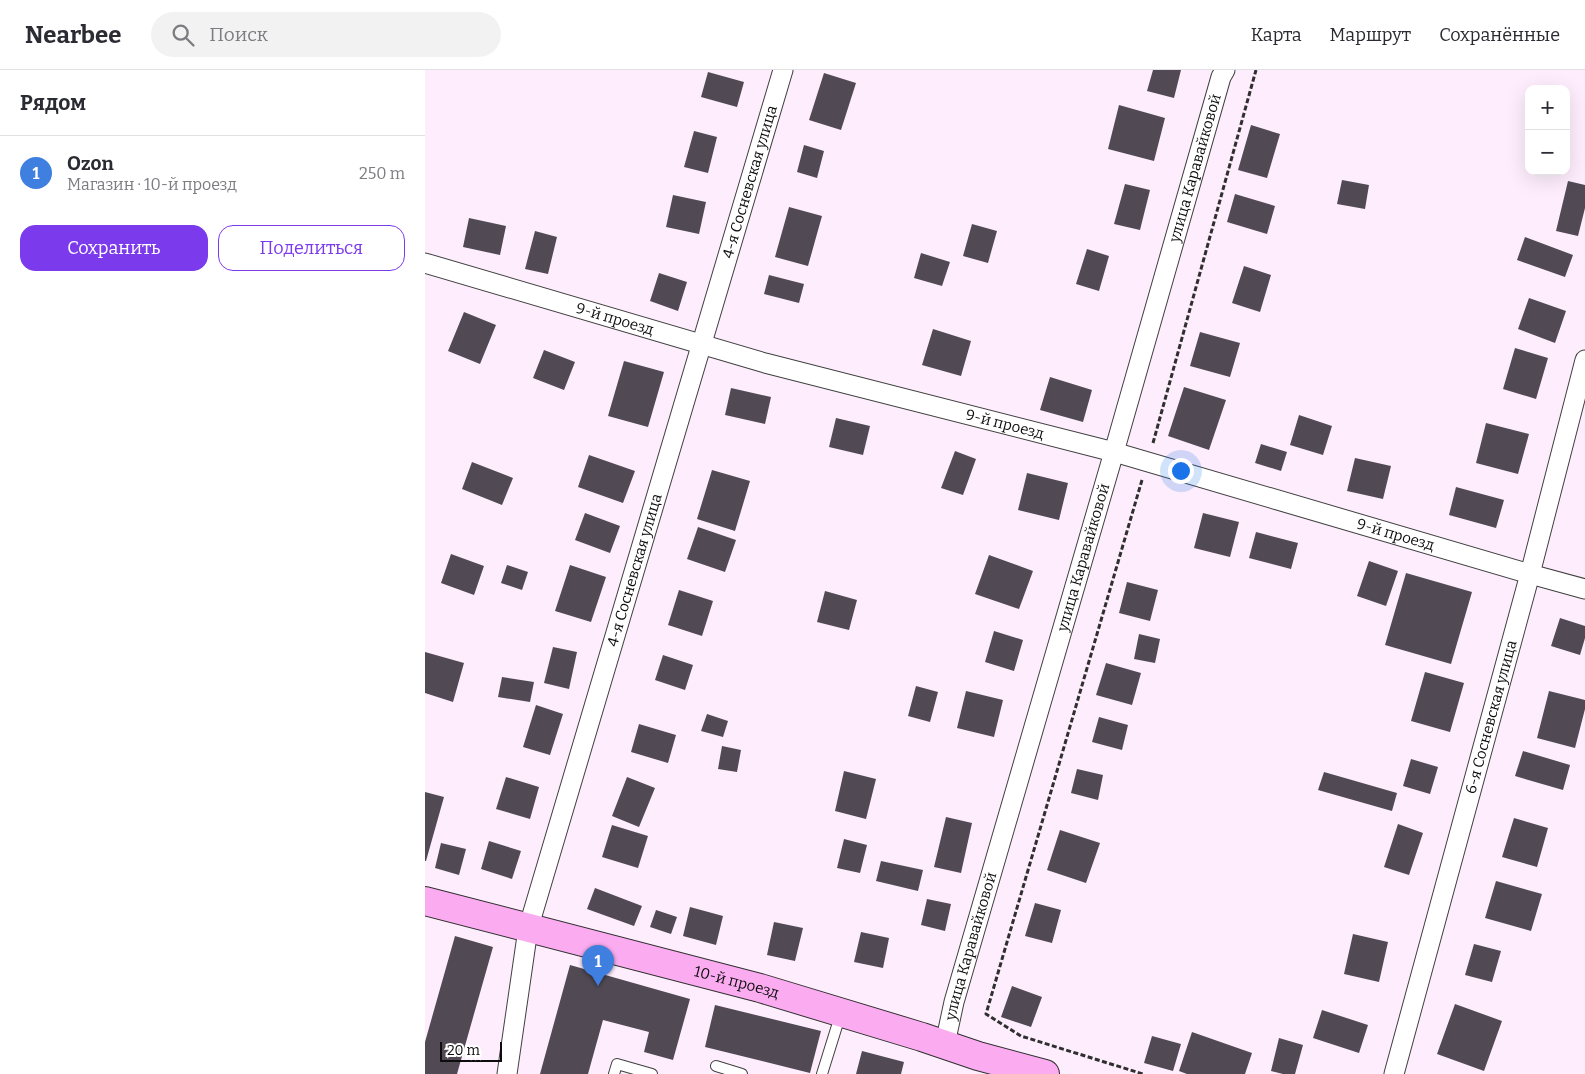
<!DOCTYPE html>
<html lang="ru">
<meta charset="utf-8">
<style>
:root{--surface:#fff;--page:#f2f2f3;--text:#2b2b33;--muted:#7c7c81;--line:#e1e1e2;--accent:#7c3aed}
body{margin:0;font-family:Bitter,serif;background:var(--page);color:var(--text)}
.controls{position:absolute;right:15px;top:15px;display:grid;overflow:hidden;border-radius:10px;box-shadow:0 5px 20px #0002}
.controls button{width:45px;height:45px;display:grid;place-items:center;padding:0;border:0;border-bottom:1px solid var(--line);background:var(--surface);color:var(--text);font:25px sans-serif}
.scale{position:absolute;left:15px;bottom:12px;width:62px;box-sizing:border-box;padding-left:5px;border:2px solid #0d0d0d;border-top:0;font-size:14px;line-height:18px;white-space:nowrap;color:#0d0d0d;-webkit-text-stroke:4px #fff;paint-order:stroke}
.you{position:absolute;left:755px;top:400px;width:18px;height:18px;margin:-12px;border:4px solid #fff;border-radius:50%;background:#1a73e8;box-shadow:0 0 0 8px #1a73e833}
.badge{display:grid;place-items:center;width:32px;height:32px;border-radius:50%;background:var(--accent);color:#fff;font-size:16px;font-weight:700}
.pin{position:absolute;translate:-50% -41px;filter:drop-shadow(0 1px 2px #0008)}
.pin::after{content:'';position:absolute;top:26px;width:18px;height:15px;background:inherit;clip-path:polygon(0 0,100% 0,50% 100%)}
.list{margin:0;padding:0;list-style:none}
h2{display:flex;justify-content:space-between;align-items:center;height:65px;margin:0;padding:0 20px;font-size:21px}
h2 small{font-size:16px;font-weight:400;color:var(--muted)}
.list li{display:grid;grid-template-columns:32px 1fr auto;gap:15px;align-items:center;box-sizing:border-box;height:75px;padding:0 20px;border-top:1px solid var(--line)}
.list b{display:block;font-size:19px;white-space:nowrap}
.list p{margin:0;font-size:16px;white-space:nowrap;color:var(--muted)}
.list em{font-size:16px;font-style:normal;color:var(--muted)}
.actions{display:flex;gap:10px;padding:15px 20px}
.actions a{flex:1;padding:11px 0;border:1px solid var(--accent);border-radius:15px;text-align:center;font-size:18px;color:var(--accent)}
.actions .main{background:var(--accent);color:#fff}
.icon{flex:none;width:28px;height:28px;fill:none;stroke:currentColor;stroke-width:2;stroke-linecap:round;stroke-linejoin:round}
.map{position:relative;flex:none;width:1160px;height:1004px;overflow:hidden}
header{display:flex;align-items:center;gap:30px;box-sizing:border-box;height:70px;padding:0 25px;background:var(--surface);border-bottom:1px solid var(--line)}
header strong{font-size:24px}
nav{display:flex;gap:28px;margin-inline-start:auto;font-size:18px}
.search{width:350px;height:45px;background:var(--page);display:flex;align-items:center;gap:12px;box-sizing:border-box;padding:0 18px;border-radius:28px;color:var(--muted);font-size:19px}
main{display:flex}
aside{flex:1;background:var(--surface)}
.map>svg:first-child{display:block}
.building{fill:#514a55}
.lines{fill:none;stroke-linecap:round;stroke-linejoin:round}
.lane-casing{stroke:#404040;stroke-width:12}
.street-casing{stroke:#404040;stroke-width:21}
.secondary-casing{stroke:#2f2f2f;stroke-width:30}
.path{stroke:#2f2f2f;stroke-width:3;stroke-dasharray:5 2.5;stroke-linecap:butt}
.lane{stroke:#fff;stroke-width:10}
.street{stroke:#fff;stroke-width:19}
.secondary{stroke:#fbacf0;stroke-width:28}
.labels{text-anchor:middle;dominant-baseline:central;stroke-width:5;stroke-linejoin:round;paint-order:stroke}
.street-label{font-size:15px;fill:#0d0d0d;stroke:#fff}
</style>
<header>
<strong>Nearbee</strong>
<div class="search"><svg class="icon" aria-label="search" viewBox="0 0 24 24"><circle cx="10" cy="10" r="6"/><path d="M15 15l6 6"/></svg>Поиск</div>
<nav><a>Карта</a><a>Маршрут</a><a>Сохранённые</a></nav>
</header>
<main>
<aside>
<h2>Рядом<small></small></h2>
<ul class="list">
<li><span class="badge" style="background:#3f7fe0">1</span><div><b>Ozon</b><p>Магазин · 10-й проезд</p></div><em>250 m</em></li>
</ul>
<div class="actions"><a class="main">Сохранить</a><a>Поделиться</a></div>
</aside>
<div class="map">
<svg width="1160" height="1004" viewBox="0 0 1160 1004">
<rect width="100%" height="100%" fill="#feeefd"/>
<path class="building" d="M728,0H756L749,28L722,21Z
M283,2L319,12L312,37L276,27Z
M399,3L431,13L416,60L384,50Z
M694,35L740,48L729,91L683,79Z
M826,55L855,64L842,108L813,100Z
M269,61L292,67L283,103L259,97Z
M379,75L399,81L392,108L372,102Z
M917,110L944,115L940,139L912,134Z
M1143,111L1160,115V138L1153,166L1131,161Z
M700,114L725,120L715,160L689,154Z
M810,124L850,136L842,164L802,152Z
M248,125L281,132L274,164L241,157Z
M364,137L397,146L383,196L350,187Z
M44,148L81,156L75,185L38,177Z
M547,154L572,161L563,193L538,186Z
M110,161L132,167L123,204L100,199Z
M1100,167L1148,185L1140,207L1092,190Z
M662,179L684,186L674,221L651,214Z
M496,183L525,192L517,216L489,208Z
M819,196L846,205L835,242L807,233Z
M234,203L262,212L253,241L225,231Z
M344,205L379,214L374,233L339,224Z
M1104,228L1141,241L1130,273L1093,259Z
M39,242L71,255L55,294L23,281Z
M508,259L546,271L536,306L497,295Z
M775,262L815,273L805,307L765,296Z
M1090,278L1123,288L1111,329L1078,319Z
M119,280L150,292L139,320L108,308Z
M199,291L239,302L223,357L183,346Z
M625,307L667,320L658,352L615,340Z
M759,317L801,330L784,380L743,366Z
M306,318L346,327L340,354L300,345Z
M874,345L907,356L898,385L865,375Z
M411,348L445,356L438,385L404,377Z
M1061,353L1104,364L1093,404L1051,393Z
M836,374L862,382L856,401L830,393Z
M530,381L551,389L538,425L516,418Z
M164,385L210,401L198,433L153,417Z
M930,388L966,396L958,429L922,421Z
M47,392L88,408L77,435L37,419Z
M287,400L325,411L310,461L272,449Z
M602,403L643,413L634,450L593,440Z
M1031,417L1079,430L1071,458L1024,445Z
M160,443L195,456L185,483L150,470Z
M778,443L814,452L805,487L769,478Z
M273,457L311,470L300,502L262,489Z
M831,462L873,473L866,499L824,488Z
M26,484L59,496L49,525L16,513Z
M564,485L608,501L594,539L550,524Z
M944,491L973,501L961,536L932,526Z
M82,495L103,502L97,520L76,513Z
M145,495L181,507L166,552L130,541Z
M981,503L1047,522L1026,594L960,575Z
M702,512L733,520L725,551L694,543Z
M254,520L288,531L277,566L243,555Z
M400,521L432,530L424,560L392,552Z
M1135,548L1160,556V568L1155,585L1126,576Z
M569,561L598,570L589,601L560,592Z
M714,564L735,569L730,593L709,589Z
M128,577L152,582L144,619L119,613Z
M0,582L39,593L28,632L0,623Z
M238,585L268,595L260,620L230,610Z
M681,593L716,603L707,635L671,625Z
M1000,602L1039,613L1025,662L986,651Z
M77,607L109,612L105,632L73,627Z
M491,616L513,622L505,652L483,646Z
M541,621L578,630L569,667L532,658Z
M1124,621L1160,630V639L1150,678L1112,668Z
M111,635L138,644L125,685L98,677Z
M282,644L303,651L298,667L276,661Z
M674,647L703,655L697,680L667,672Z
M214,654L251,665L243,693L206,682Z
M297,676L316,680L312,702L293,699Z
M1098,681L1145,695L1138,720L1090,706Z
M986,689L1013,697L1005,724L978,716Z
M652,699L678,705L673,730L646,723Z
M419,701L451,709L441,749L410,741Z
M899,702L972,723L967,741L893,720Z
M81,707L114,717L105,749L71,739Z
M202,707L230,718L214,757L187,746Z
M0,722L19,727L1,791H0Z
M521,747L547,753L536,803L509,797Z
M1089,748L1123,758L1112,797L1077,787Z
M973,754L998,763L984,805L959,797Z
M187,755L223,766L213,798L177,787Z
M635,760L675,773L661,813L622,800Z
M419,769L442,775L435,803L412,798Z
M64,771L96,781L87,809L56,799Z
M16,773L41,779L34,805L10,798Z
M456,791L498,800L493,821L451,811Z
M1071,811L1117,824L1106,861L1060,848Z
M170,818L217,836L209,856L162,839Z
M502,829L526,834L520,861L496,855Z
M610,833L636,840L627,873L600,866Z
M265,837L298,846L291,875L258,866Z
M231,840L252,847L246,864L225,857Z
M349,852L378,858L370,891L342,885Z
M436,862L464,868L458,898L429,892Z
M928,864L963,872L954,912L919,904Z
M30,866L68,877L32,1004H0V972Z
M1049,874L1076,881L1067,912L1040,905Z
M145,895L265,929L248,990L219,982L224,962L178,950L163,1004H115Z
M587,916L617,927L606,957L576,947Z
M1030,934L1077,951L1059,1001L1012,984Z
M290,935L396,961L385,1003L280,977Z
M897,940L943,955L934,983L888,968Z
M767,962L827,983L820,1004H762L754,1001Z
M727,966L756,974L748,1001L719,993Z
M854,968L878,975L870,1004H858L846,1001Z
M437,981L479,992L476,1004H431Z"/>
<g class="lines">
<defs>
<path id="lane" d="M291,996L317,1004
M189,1004L192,994L227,1004
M397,1004L416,943"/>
<g id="street">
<path id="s1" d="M0,193L340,293L689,382L1105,504L1160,519"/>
<path id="s2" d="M520,974L529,932L689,382L796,7L800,0"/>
<path id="s3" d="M82,1004L103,859L358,0"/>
<path id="s4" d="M969,1004L1105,504L1160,290"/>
</g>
<g id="secondary">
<path id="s5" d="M0,831L335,918L497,967L553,986L620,1004"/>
</g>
</defs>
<use href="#lane" class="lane-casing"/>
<use href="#street" class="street-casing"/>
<use href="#secondary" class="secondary-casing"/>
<path class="path" d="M728,373L831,0
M717,410L561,944L596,966L718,1004"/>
<use href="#lane" class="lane"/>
<use href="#street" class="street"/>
<use href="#secondary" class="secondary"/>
</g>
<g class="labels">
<g class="street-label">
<text stroke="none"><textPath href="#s2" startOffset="911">улица Каравайковой</textPath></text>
<text stroke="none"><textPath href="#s3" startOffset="926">4-я Сосневская улица</textPath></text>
<text stroke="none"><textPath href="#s1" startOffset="198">9-й проезд</textPath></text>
<text stroke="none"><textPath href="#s1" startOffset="602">9-й проезд</textPath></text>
<text stroke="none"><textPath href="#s1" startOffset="1008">9-й проезд</textPath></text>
<text stroke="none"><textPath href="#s2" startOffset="506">улица Каравайковой</textPath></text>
<text stroke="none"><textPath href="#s3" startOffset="521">4-я Сосневская улица</textPath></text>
<text stroke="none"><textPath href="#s4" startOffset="370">6-я Сосневская улица</textPath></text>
<text stroke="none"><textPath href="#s2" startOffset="101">улица Каравайковой</textPath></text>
<text stroke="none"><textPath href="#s5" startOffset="322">10-й проезд</textPath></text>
</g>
</g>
</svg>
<div class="controls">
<button>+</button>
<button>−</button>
</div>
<div class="scale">20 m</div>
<div class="you"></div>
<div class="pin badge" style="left:173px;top:916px;background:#3f7fe0">1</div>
</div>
</main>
